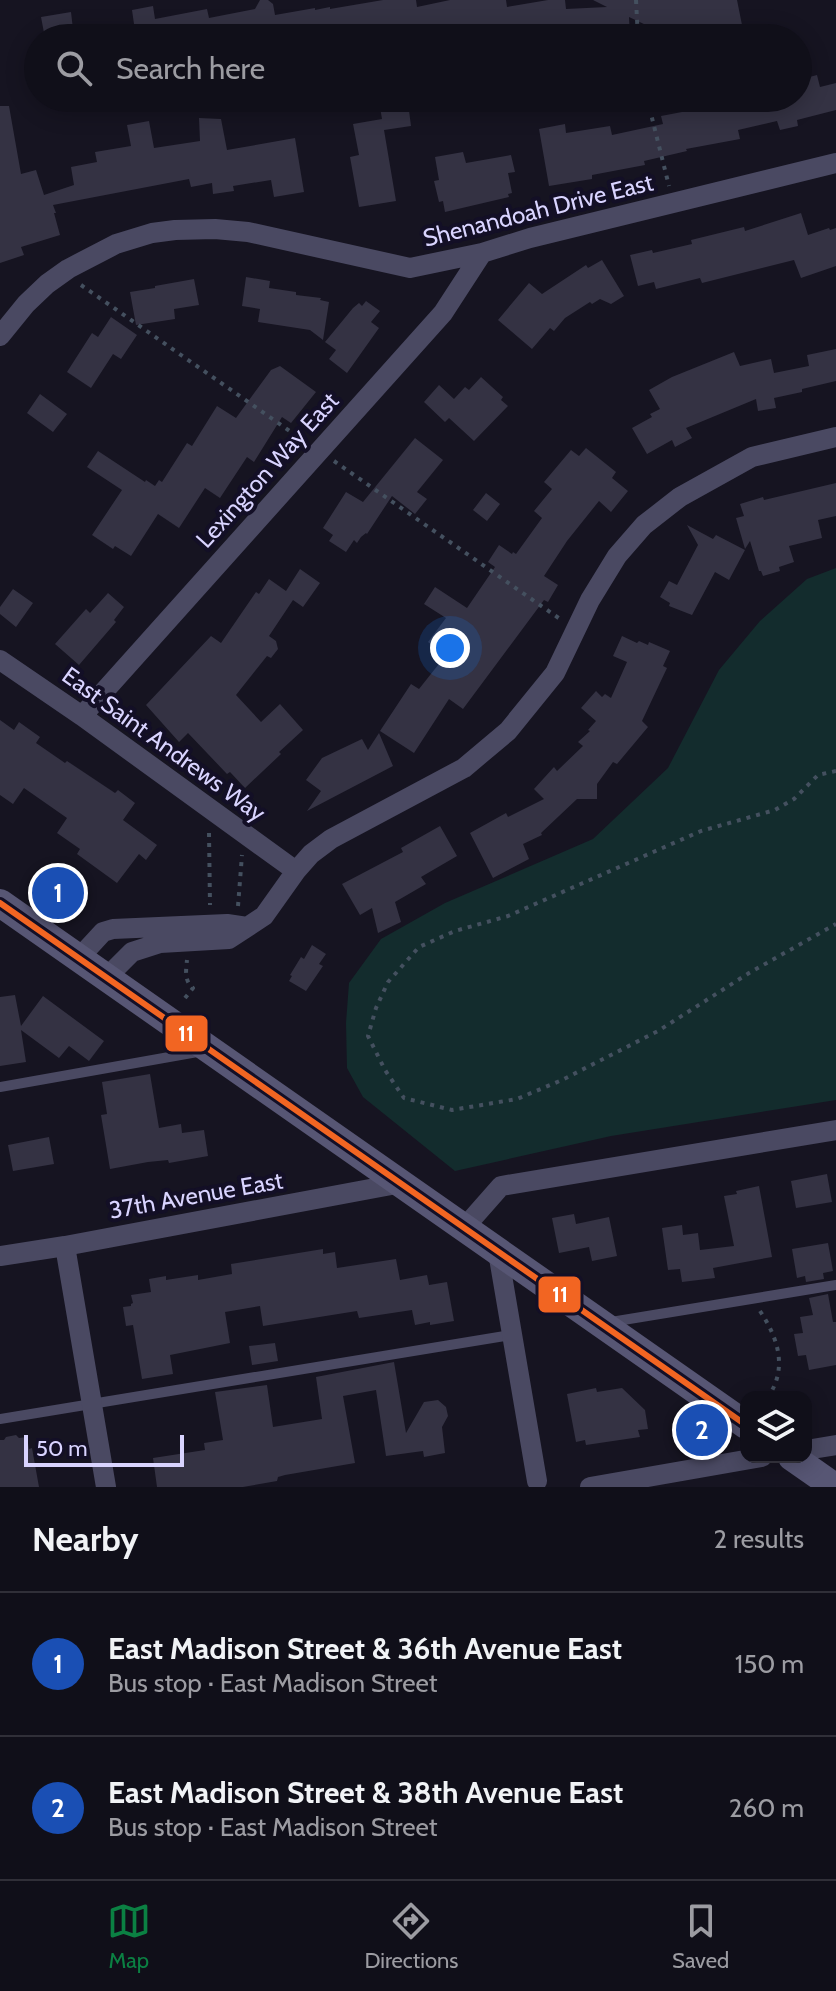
<!DOCTYPE html>
<meta charset="utf-8">
<style>
:root{--surface:#100f19;--page:#191822;--text:#f1f3f6;--muted:#9c9ca2;--line:#302f38;--accent:#0b8043}
body{margin:0;font-family:Cabin,sans-serif;background:var(--page);color:var(--text)}
.controls{position:absolute;right:24px;bottom:24px;display:grid;overflow:hidden;border-radius:16px;box-shadow:0 4px 20px #0003}
.controls button{width:72px;height:72px;display:grid;place-items:center;padding:0;border:0;border-bottom:2px solid var(--line);background:var(--surface);color:var(--text);font:40px sans-serif}
.scale{position:absolute;left:24px;bottom:20px;width:160px;box-sizing:border-box;padding-left:8px;border:4px solid #d9d4ff;border-top:0;font-size:22px;line-height:28px;white-space:nowrap;color:#d9d4ff;-webkit-text-stroke:6px #130f26;paint-order:stroke}
.you{position:absolute;left:450px;top:648px;width:28px;height:28px;margin:-20px;border:6px solid #fff;border-radius:50%;background:#1a73e8;box-shadow:0 0 0 12px #1a73e833}
.badge{display:grid;place-items:center;width:52px;height:52px;border-radius:50%;background:var(--accent);color:#fff;font-size:26px;font-weight:700}
.pin{position:absolute;translate:-50% -50%;border:4px solid #fff;box-shadow:0 2px 8px #0006}
.list{margin:0;padding:0;list-style:none}
h2{display:flex;justify-content:space-between;align-items:center;height:104px;margin:0;padding:0 32px;font-size:34px}
h2 small{font-size:26px;font-weight:400;color:var(--muted)}
.list li{display:grid;grid-template-columns:52px 1fr auto;gap:24px;align-items:center;box-sizing:border-box;height:144px;padding:0 32px;border-top:2px solid var(--line)}
.list b{display:block;font-size:30px;white-space:nowrap}
.list p{margin:0;font-size:26px;white-space:nowrap;color:var(--muted)}
.list em{font-size:26px;font-style:normal;color:var(--muted)}
.icon{flex:none;width:44px;height:44px;fill:none;stroke:currentColor;stroke-width:2;stroke-linecap:round;stroke-linejoin:round}
.map{position:relative;flex:none;width:836px;height:1487px;overflow:hidden}
.search{position:absolute;background:var(--surface);box-shadow:0 4px 20px #0003;left:24px;right:24px;top:24px;height:88px;display:flex;align-items:center;gap:20px;box-sizing:border-box;padding:0 28px;border-radius:44px;color:var(--muted);font-size:30px}
.sheet{height:392px;background:var(--surface)}
nav{display:flex;justify-content:space-around;align-items:center;box-sizing:border-box;height:112px;border-top:2px solid var(--line);background:var(--surface);font-size:22px;color:var(--muted)}
nav a{display:grid;justify-items:center;gap:4px}
nav .on{color:var(--accent)}
.map>svg:first-child{display:block}
.green{fill:#132c2d}
.building{fill:#343243}
.lines{fill:none;stroke-linecap:round;stroke-linejoin:round}
.path{stroke:#44505f;stroke-width:4;stroke-dasharray:4 6;stroke-linecap:butt}
.lane{stroke:#4a4962;stroke-width:10}
.street{stroke:#4a4962;stroke-width:20}
.secondary{stroke:#575674;stroke-width:28}
.bus-1-casing{stroke:#130f26;stroke-width:12}
.bus-1{stroke:#f26522;stroke-width:6}
.labels{text-anchor:middle;dominant-baseline:central;stroke-width:8;stroke-linejoin:round;paint-order:stroke}
.street-label{font-size:24px;fill:#d9d4ff;stroke:#130f26}
.line-badge{stroke:#130f26;stroke-width:3}
.badge-label{font-size:22px;text-anchor:middle;font-weight:bold;fill:#fff}
</style>
<div class="map">
<svg width="836" height="1487" viewBox="0 0 836 1487">
<rect width="100%" height="100%" fill="#161421"/>
<path class="green" d="M836,568V1100L611,1136L455,1171L363,1097L347,1068L346,1023L349,983L381,939L445,903L593,839L668,768L719,670L760,621L807,579Z"/>
<path class="building" d="M260,0H268L273,4L275,15L315,8V10L330,7V9L383,0H416L417,7L450,0H506L507,7L548,0H565L566,9L607,7L593,0H737L742,25L699,33L698,28L663,33L629,17L630,38H614V36L569,38H136L132,10L153,6L155,19L207,9L209,18L255,9Z
M71,12L74,38H45L41,17Z
M817,75L820,87L836,83V110L797,120L798,126L780,130L777,121L738,130L740,139L686,149L687,151L644,161L645,165L592,175V179L549,186L539,129L565,124L566,133L610,126L612,135L663,124L661,116L682,112L679,98H798V80Z
M408,103L411,126L384,130L396,201L359,207L350,157L359,155L353,124L382,119L380,107Z
M0,106H9L21,174L36,170L44,195L74,185L71,167L97,162L95,152L131,146L127,125L149,121L154,148L200,141L199,118L221,119L227,150L295,138L304,192L274,197L271,180L233,186L234,191L213,194L212,183L191,187L189,179L53,205L56,213H54L60,235L21,247L24,255L0,263Z
M463,152L466,163L511,155L515,172L508,173L512,193L508,194L509,197L445,212L443,201L439,202L434,181L439,180L435,157Z
M801,213L808,235L829,228L830,230L836,228V266L801,278L794,260L702,283L700,278L656,289L654,282L638,286L630,255L652,250L653,253L692,244L691,240L744,227L745,231Z
M602,260L624,296L611,304L600,299L592,304L590,302L565,318L554,331L550,328L532,349L498,320L529,283L542,294L586,265L588,268Z
M246,277L270,281L269,288L296,292V295L321,298L320,300L329,302L323,340L310,330L258,322L260,309L242,306Z
M194,279L199,305L174,309L175,319L136,325L130,292L155,288V286Z
M366,301L380,311L371,322L379,328L347,373L329,359L336,350L325,342L353,308L359,303L362,306Z
M111,317L137,335L121,359L113,354L91,388L67,372L92,333L98,337Z
M836,349V381L802,389V392L774,398L776,408L758,411L756,399L686,428L692,438L675,447L672,440L647,454L632,428L652,417L650,414L660,409L649,390L672,377L734,352L740,366L771,359L774,373L809,366L807,355Z
M280,366L316,392L291,423L282,417L254,462L247,457L220,498L205,488L179,528L158,514L131,556L115,546L113,549L92,535L122,490L87,467L98,451L145,482L146,480L155,486L159,480L162,482L187,443L192,446L217,406L236,418L271,370Z
M481,377L503,397L501,400L508,406L474,441L449,418L445,422L424,402L439,385L454,399L465,387L469,390Z
M40,394L67,414L53,432L27,413Z
M415,438L443,460L417,492L427,499L415,514L392,496L367,534L366,533L361,537L357,543L354,540L346,552L329,541L333,535L323,528L346,492L363,502Z
M586,448L616,472L612,478L628,491L611,512L599,501L567,541L544,576L558,585L548,602L544,600L463,709L449,699L414,753L380,731L411,684L419,689L446,655L428,642L446,618L424,604L435,587L467,608L495,567L488,562L499,545L512,554L513,552L516,554L542,518L534,511L552,489L544,482L571,450L579,456Z
M836,483V516L818,520L822,538L789,546L794,562L779,567L780,571L763,576L761,571H759L750,541L745,549L736,518L744,516L740,504L763,497L764,500Z
M486,493L500,504L487,521L473,510Z
M687,525L713,539L716,535L745,550L729,580L715,572L692,615L669,606L670,603L660,597L669,581L677,585L698,545Z
M300,569L320,583L303,607L293,600L269,636L276,641L278,649L271,658L267,656L236,695L261,722L280,704L303,730L279,752L281,754L245,788L230,772L227,774L188,733L179,742L146,705L211,636L221,643L256,592L259,594L269,579L286,591Z
M13,589L33,603L16,627L0,614V607Z
M108,593L124,607L114,620L116,622L79,665L55,644L86,609L90,613Z
M622,636L637,643L639,641L648,645L649,642L670,651L663,666L667,668L642,721L648,727L617,764L613,762L597,784V799H577L541,833L542,835L523,844L529,859L493,878L470,833L506,813L508,817L544,799L534,789L554,767L557,771L583,746L578,742L590,731L588,730L596,721L581,708L596,691L602,697L605,694L611,698L627,662L613,656Z
M0,720L14,730L19,722L40,737L36,743L65,763L67,761L115,793L118,790L135,803L123,820L157,845L146,860L139,854L117,883L77,854L80,849L57,833L67,818L24,788L13,804L0,795Z
M379,733L393,766L307,811L321,791L306,780L322,758L362,739L368,750Z
M440,826L457,856L421,877L426,884L395,902L401,922L378,933L372,908L360,915L342,884L403,852L401,848Z
M312,945L326,954L319,964L323,966L306,991L289,981L292,976L290,975L301,957L304,959Z
M15,995L21,1026L43,996L104,1041L89,1061L69,1046L59,1058L21,1030L26,1062L0,1066V997Z
M150,1074L159,1128L181,1124L182,1133L204,1130L208,1156L169,1163L168,1160L148,1162L110,1169L101,1115L107,1114L102,1082Z
M49,1137L54,1164L13,1171L8,1145Z
M827,1174L832,1202L796,1208L791,1181Z
M759,1186L772,1257L713,1268L715,1278L682,1282L680,1269L668,1270L662,1228L682,1225L683,1235L698,1233L700,1250L734,1246L724,1196L737,1194L736,1191Z
M574,1214L576,1224L609,1217L617,1256L592,1261L589,1247L559,1253L552,1218Z
M828,1243L833,1271L823,1273L824,1279L806,1282L805,1276L797,1278L792,1249Z
M323,1249V1254L335,1252L337,1268L396,1259L400,1280L427,1275L429,1285L447,1282L454,1321L430,1325V1322L415,1325L412,1310L359,1318L357,1311L263,1326L260,1306L225,1312L230,1343L170,1355L173,1374L142,1379L133,1325L126,1326L123,1307L131,1306V1304L133,1303L131,1295L151,1292L149,1279L166,1276V1280L198,1275V1280L232,1274L231,1264Z
M828,1294L833,1322H836V1365L809,1370L806,1355L798,1356L794,1334L803,1333L800,1317L813,1315L809,1298Z
M275,1343L278,1361L252,1365L249,1346Z
M394,1362L406,1433L424,1402L438,1400L446,1407L448,1416L442,1427L445,1453L424,1457L423,1451L386,1456L376,1390L343,1396L355,1463L285,1475L278,1477L277,1481L243,1487H157L153,1458L205,1450L204,1443L223,1440L215,1392L267,1385L273,1427L322,1419L316,1377Z
M596,1388L597,1392L622,1388L645,1410L648,1429L638,1430L640,1437L586,1445L585,1440L576,1442L567,1394Z
M16,1435L19,1438L27,1437L29,1449L32,1448L39,1487H0V1440H4L6,1437Z"/>
<g class="lines">
<path class="path" d="M636,0L638,38
M647,98L669,186
M81,285L304,441
M334,461L560,619
M836,771L818,775L794,799L775,810L701,831L508,916L455,931L419,947L388,982L376,1008L368,1036L385,1070L404,1098L452,1110L517,1099L562,1080L658,1031L749,973L836,924
M209,833L210,905
M238,906L242,855
M185,998L193,988C184,981 186,970 187,960
M760,1311C778,1338 788,1368 768,1397"/>
<path class="lane" d="M0,1087L203,1051
M611,1322L836,1285
M0,1419L511,1335"/>
<path class="street" d="M0,336L26,304L47,284L68,269L116,244L152,233L175,230L215,229L248,232L410,268L482,253L530,238L836,163
M0,660L82,716L296,871
M82,716L443,313L482,253
M79,958L103,932L113,929L227,924L247,927
M106,978L132,952L160,943L229,939L264,916L296,871L311,854L331,839L464,768L508,731L555,673L590,600L617,556L644,525L680,497L752,457L836,437
M464,1228L501,1186L836,1130
M65,1246L106,1487
M498,1252L537,1481
M0,1256L65,1246L402,1183
M806,1450L836,1445
M590,1487L762,1457"/>
<path class="secondary" d="M0,903L746,1425
M792,1457L835,1487"/>
<defs>
<path id="bus-1" d="M0,903L746,1425"/>
</defs>
<use href="#bus-1" class="bus-1-casing"/>
<use href="#bus-1" class="bus-1"/>
</g>
<g class="labels">
<g class="street-label">
<text transform="translate(538 210) rotate(-14)">Shenandoah Drive East</text>
<text transform="translate(267 470) rotate(-48)">Lexington Way East</text>
<text transform="translate(164 744) rotate(36)">East Saint Andrews Way</text>
<text transform="translate(196 1195) rotate(-10)">37th Avenue East</text>
</g>
</g>
<g class="line-badge">
<rect x="164" y="1014" width="45" height="39" rx="8" fill="#f26522"/>
<rect x="537" y="1275" width="45" height="39" rx="8" fill="#f26522"/>
</g>
<g class="badge-label">
<text x="186" y="1041">11</text>
<text x="560" y="1302">11</text>
</g>
</svg>
<div class="controls">
<button><svg class="icon" aria-label="layers" viewBox="0 0 24 24"><path d="M12 4l9 5-9 5-9-5zM3 14l9 5 9-5"/></svg></button>
</div>
<div class="scale">50 m</div>
<div class="you"></div>
<div class="pin badge" style="left:58px;top:893px;background:#1a4fb4">1</div>
<div class="pin badge" style="left:702px;top:1430px;background:#1a4fb4">2</div>
<div class="search"><svg class="icon" aria-label="search" viewBox="0 0 24 24"><circle cx="10" cy="10" r="6"/><path d="M15 15l6 6"/></svg>Search here</div>
</div>
<section class="sheet">
<h2>Nearby<small>2 results</small></h2>
<ul class="list">
<li><span class="badge" style="background:#1a4fb4">1</span><div><b>East Madison Street &amp; 36th Avenue East</b><p>Bus stop · East Madison Street</p></div><em>150 m</em></li>
<li><span class="badge" style="background:#1a4fb4">2</span><div><b>East Madison Street &amp; 38th Avenue East</b><p>Bus stop · East Madison Street</p></div><em>260 m</em></li>
</ul>
</section>
<nav>
<a class="on"><svg class="icon" aria-label="map" viewBox="0 0 24 24"><path d="M3 6l6-2 6 2 6-2v14l-6 2-6-2-6 2zM9 4v14M15 6v14"/></svg>Map</a>
<a><svg class="icon" aria-label="directions" viewBox="0 0 24 24"><path d="M12 3l9 9-9 9-9-9zM9 14v-3h6M13 9l2 2-2 2"/></svg>Directions</a>
<a><svg class="icon" aria-label="saved" viewBox="0 0 24 24"><path d="M7 4h10v16l-5-4-5 4z"/></svg>Saved</a>
</nav>
